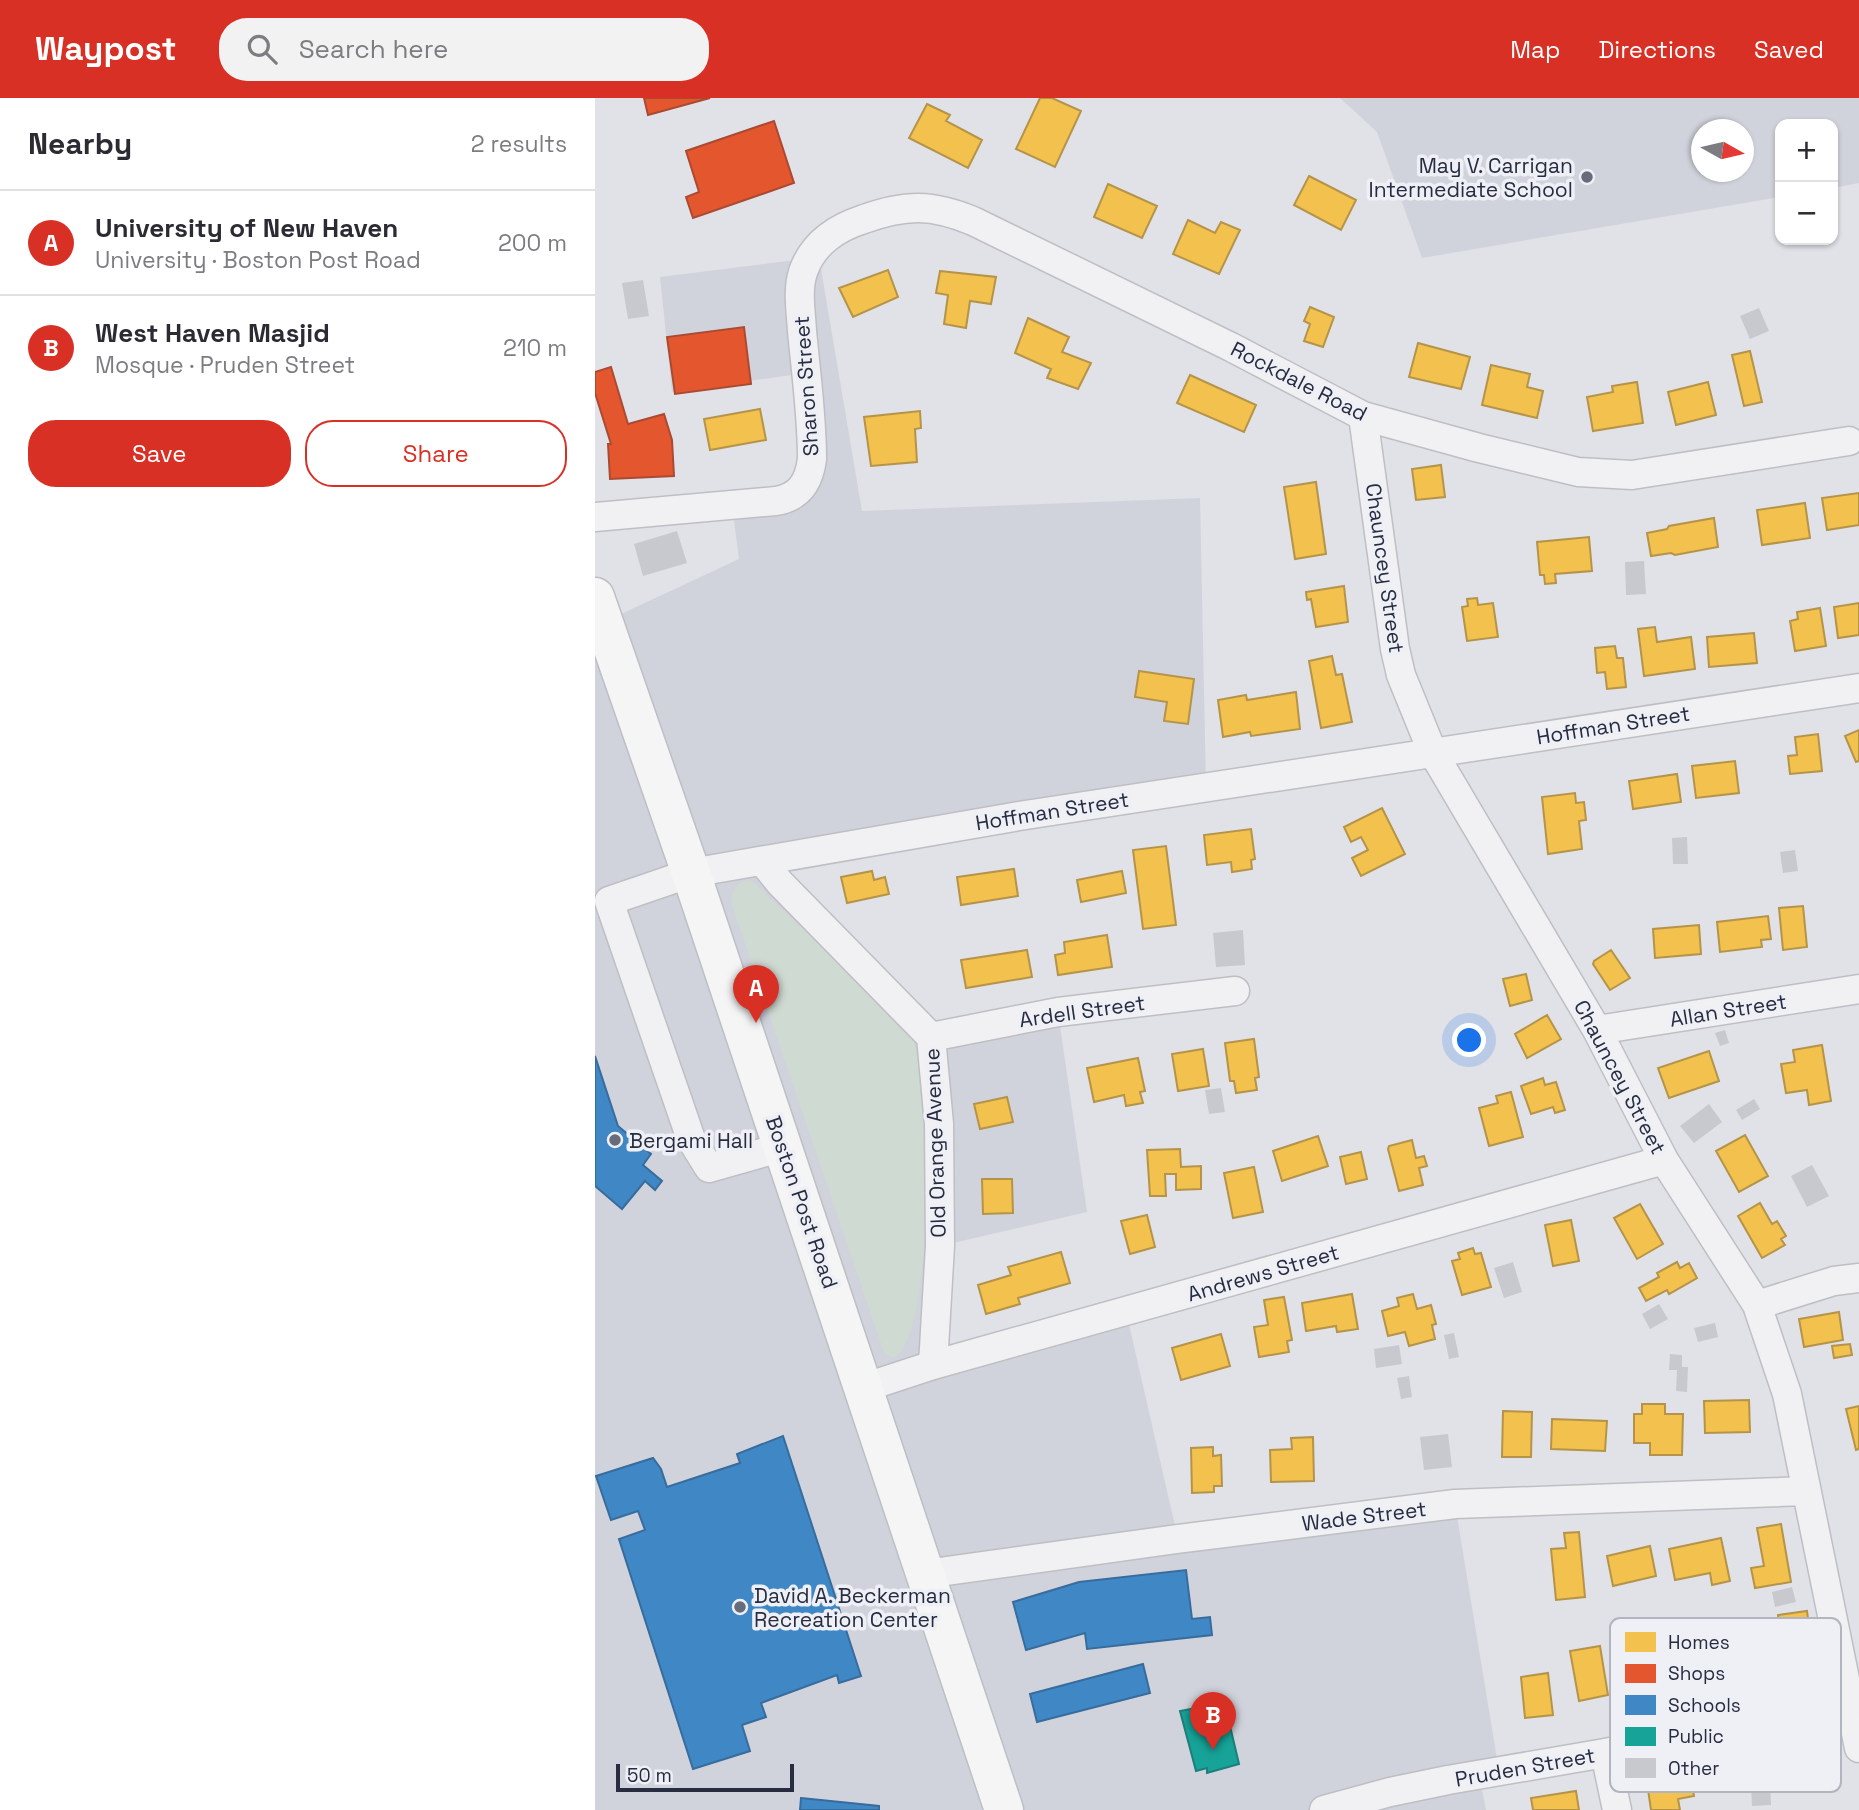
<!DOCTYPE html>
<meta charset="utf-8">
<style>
:root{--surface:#fff;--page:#f2f2f3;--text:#2b2b33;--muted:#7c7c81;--line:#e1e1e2;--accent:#d93025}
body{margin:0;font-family:"Space Grotesk",sans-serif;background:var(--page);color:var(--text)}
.controls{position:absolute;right:21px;top:21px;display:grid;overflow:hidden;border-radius:14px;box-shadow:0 2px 5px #0004}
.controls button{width:63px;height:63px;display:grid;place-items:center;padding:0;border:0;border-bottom:2px solid var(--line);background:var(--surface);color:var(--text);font:35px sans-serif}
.compass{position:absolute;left:1096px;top:21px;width:63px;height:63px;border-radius:50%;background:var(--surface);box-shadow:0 2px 5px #0004;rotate:98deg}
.scale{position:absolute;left:21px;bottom:18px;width:178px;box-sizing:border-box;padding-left:7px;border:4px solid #272c40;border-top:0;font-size:19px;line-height:24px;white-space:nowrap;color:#272c40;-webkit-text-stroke:5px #eef0f6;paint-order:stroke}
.you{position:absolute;left:875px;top:943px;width:24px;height:24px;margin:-18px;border:5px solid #fff;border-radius:50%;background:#1a73e8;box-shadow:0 0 0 10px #1a73e833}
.badge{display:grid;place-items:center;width:46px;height:46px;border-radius:50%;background:var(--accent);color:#fff;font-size:23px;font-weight:700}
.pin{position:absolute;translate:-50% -58px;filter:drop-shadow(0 2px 4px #0008)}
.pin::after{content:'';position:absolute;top:37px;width:24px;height:21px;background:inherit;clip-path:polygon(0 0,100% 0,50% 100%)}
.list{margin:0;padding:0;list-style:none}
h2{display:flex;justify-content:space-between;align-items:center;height:91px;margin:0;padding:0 28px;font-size:30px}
h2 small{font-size:23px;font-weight:400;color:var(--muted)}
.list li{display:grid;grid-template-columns:46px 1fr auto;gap:21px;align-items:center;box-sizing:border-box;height:105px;padding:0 28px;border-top:2px solid var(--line)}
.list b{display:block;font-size:26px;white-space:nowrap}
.list p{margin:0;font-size:23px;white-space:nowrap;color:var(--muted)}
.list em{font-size:23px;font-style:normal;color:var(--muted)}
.actions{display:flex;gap:14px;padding:21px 28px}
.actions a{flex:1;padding:16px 0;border:2px solid var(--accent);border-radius:28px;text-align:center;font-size:24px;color:var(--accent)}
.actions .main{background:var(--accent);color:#fff}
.icon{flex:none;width:38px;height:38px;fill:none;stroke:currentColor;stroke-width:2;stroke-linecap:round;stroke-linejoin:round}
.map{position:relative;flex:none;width:1264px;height:1712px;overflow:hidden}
header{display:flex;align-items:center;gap:42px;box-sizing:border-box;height:98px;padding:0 35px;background:var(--accent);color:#fff}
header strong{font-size:33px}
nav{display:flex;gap:38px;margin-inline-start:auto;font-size:24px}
.search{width:490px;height:63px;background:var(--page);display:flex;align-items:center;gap:18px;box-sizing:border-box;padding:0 24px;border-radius:28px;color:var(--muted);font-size:26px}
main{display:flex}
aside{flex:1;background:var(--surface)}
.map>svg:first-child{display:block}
.built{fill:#d1d3dc;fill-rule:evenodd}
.green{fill:#cfdad2}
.homes{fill:#f2c14e;stroke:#b5944a;stroke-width:2}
.shops{fill:#e4572e;stroke:#ab4a33;stroke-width:2}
.schools{fill:#3f88c5;stroke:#386c9d;stroke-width:2}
.public{fill:#17a398;stroke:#1c7f7e;stroke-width:2}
.building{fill:#c8c9cf}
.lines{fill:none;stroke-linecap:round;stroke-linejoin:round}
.street-casing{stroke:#bebfc4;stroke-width:31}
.primary-casing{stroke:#bdbfc5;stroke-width:41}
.street{stroke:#f1f1f3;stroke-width:28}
.primary{stroke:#f5f5f6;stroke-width:38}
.poi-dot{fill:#686c7a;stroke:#eef0f6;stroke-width:2.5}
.labels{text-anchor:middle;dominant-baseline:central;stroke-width:7;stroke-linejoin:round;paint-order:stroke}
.poi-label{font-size:21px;fill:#272c40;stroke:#eef0f6;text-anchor:start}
.street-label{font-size:21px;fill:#272c40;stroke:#eef0f6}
.key{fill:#eef0f6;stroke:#b2b5bf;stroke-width:2}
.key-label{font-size:19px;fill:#272c40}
</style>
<header>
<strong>Waypost</strong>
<div class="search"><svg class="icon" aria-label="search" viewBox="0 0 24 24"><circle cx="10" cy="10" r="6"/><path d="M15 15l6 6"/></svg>Search here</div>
<nav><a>Map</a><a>Directions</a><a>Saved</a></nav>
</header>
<main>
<aside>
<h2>Nearby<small>2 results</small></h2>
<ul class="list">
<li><span class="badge">A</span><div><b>University of New Haven</b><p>University · Boston Post Road</p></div><em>200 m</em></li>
<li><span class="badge">B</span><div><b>West Haven Masjid</b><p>Mosque · Pruden Street</p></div><em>210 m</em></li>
</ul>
<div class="actions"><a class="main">Save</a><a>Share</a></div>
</aside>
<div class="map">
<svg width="1264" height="1712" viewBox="0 0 1264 1712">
<rect width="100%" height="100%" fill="#e1e2e7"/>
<path class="built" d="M745,0H1264V85L1238,90V26H1185V99L827,160L782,34ZM1106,32H1148V74H1106Z
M224,159L267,413L605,400L611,688L169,764L336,939L463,914L492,1114L345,1148L338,1267L531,1213L583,1441L860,1406L904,1673L884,1676L891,1712H0V499L9,524L144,461L137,407L203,395L210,275L77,294L65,179Z"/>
<path class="green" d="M151,782L157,783C189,814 222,844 255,874C277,895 301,914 317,940C339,976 339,1250 297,1260L289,1254L137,807C136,795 139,787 151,782Z"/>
<path class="homes" d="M445,0H457L486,13L460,69L421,51Z
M332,6L355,17L351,23L387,42L373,70L314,40Z
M714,78L761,102L746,132L699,107Z
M513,86L562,108L547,140L499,119Z
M593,122L620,135L626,124L645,132L624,176L578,156Z
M293,172L303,199L258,219L244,190Z
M345,173L401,179L396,206L375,203L371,230L349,226L353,197L341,195Z
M715,209L739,219L728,249L709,243L715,226L709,223Z
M433,220L474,239L467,254L496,265L483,291L452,280L456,271L420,255Z
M823,245L875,259L866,291L814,279Z
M1155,253L1167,304L1149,308L1137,257Z
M896,267L935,276L932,289L948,293L942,320L887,307Z
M595,277L661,307L649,334L582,305Z
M1042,284L1048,325L998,333L992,299L1018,294L1017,288Z
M1113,284L1121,317L1081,327L1073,294Z
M165,311L171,342L115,352L109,321Z
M325,313L326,330L320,331L322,364L276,368L269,319Z
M846,367L850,399L821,402L817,371Z
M721,384L731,456L700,461L689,389Z
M1264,395V427L1232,432L1227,400Z
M1210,405L1215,440L1167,447L1162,412Z
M1119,420L1123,449L1080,457L1076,455L1056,458L1052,435L1072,431L1074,428Z
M994,439L997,473L960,476L961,485L950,486L949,477H945L942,444Z
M749,488L753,524L721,529L716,501L712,502L711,494Z
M882,500L883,507L898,505L903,539L872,543L867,509L873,508L872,501Z
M1264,505V537L1243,540L1239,509Z
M1225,510L1231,548L1200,553L1195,523L1203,521L1202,514Z
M1060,529L1062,544L1096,539L1100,571L1049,578L1043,531Z
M1159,535L1162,565L1114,569L1112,539Z
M1020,548L1022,560H1028L1031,589L1012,591L1010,574L1002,575L1000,550Z
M737,558L741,577L747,576L757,624L726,630L714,563Z
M544,573L599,581L593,626L569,623L572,604L540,599Z
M701,594L705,631L656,638L655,634L628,639L623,602L651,597L652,602Z
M1264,632V663L1261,664L1250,638Z
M1223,636L1227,673L1195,676L1193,658L1202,657L1200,639Z
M1140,663L1144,695L1101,700L1097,668Z
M1082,676L1086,704L1038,711L1034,683Z
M980,695L981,705L989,704L991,722L984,723L987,751L953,756L947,699Z
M787,710L810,756L766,778L757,760L773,752L766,739L756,744L749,729Z
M656,731L660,761L656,762L657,771L637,774L636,764L612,767L609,737Z
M571,748L581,827L548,831L538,752Z
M419,771L423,798L366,807L362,779Z
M277,773L279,782L290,779L294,796L252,805L246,779Z
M527,773L531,795L486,804L482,782Z
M1208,808L1212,849L1188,852L1184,810Z
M1173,818L1176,841L1166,842L1167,849L1125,854L1122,824Z
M1104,827L1106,856L1060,860L1058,831Z
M512,837L517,869L463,877L460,857L470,855L469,844Z
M432,852L437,879L371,890L366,862Z
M1016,852L1035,880L1015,892L998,866L999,863Z
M931,876L937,902L915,908L908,881Z
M952,917L966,941L932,960L920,936Z
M659,941L664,979L660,980L662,992L641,995L639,983H635L630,945Z
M1227,947L1236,1003L1214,1007L1212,992L1191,995L1186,966L1200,964L1198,952Z
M608,951L614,988L583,993L577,956Z
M1114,953L1124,983L1074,1000L1063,970Z
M543,960L550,993L545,994L548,1005L531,1008L529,997L499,1004L492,970Z
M948,980L950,987L961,984L970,1012L960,1015L958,1009L936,1016L926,988Z
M916,994L928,1039L894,1048L884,1010L903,1005L901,998Z
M412,999L418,1024L385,1031L379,1006Z
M1150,1037L1173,1078L1144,1094L1121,1053Z
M723,1038L733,1068L687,1083L678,1053Z
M817,1042L821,1060L829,1058L832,1068L824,1070L828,1087L804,1093L793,1051L794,1048Z
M585,1051L586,1069L606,1068V1091L581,1092V1076H570L571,1098H555L552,1052Z
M766,1054L772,1081L751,1086L745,1059Z
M659,1069L668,1114L638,1120L629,1075Z
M387,1081H417L418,1115L388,1116Z
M1165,1105L1177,1126L1182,1123L1191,1138L1186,1141L1190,1147L1167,1160L1143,1118Z
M1045,1106L1068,1146L1042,1161L1019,1120Z
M552,1117L560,1149L535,1156L526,1123Z
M976,1122L984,1163L958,1168L950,1127Z
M878,1150L880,1156L886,1155L896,1189L867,1197L857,1163L865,1161L863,1155Z
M466,1154L475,1185L423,1200L425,1206L391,1216L383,1187L416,1177L413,1169Z
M1082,1164L1085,1170L1094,1165L1102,1180L1074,1196L1072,1192L1051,1203L1044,1190L1064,1179L1062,1175Z
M757,1196L763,1231L742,1234L741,1228L711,1233L707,1205Z
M818,1196L822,1211L836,1207L841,1226L837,1227L840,1241L814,1248L810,1234L793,1238L787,1213L804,1208L802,1200Z
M689,1199L697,1242L692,1243L694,1254L664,1259L659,1229L673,1227L669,1202Z
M1244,1214L1248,1242L1209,1249L1204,1221Z
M626,1236L635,1268L586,1282L577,1250Z
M1255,1246L1257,1257L1239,1260L1237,1248Z
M1154,1302L1155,1334L1110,1335L1109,1303Z
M1047,1306H1070V1316H1088L1087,1357H1055V1345H1039V1316H1047Z
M1264,1308V1351L1261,1352L1251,1311Z
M908,1313L937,1314L936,1359H907Z
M957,1321L1012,1323L1010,1353L956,1351Z
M718,1339L719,1383L676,1384L675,1352L697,1351L696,1340Z
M618,1349V1358L626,1357L627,1388H619V1394L597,1395L596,1350Z
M1186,1426L1196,1484L1160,1490L1156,1470L1169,1468L1162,1430Z
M984,1434L990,1499L961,1502L956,1451L971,1450L969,1435Z
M1126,1440L1135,1483L1117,1487L1115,1475L1080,1482L1074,1451Z
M1055,1448L1061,1478L1018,1488L1012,1458Z
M1212,1513L1220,1572L1191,1576L1183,1517Z
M1005,1548L1013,1597L984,1603L975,1553Z
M953,1575L958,1617L930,1620L926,1579Z
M1095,1671L1099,1698L1083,1701L1085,1712H1056L1051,1678Z
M981,1693L984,1712H938L936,1700Z"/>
<path class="shops" d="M49,0H115L53,17Z
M179,23L199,85L98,120L91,99L104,94L91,53Z
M149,229L156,286L80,296L72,239Z
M16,269L33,326L69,316L77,342L79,378L15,381L13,346H16L0,295V274Z"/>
<path class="schools" d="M0,958L23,1028L56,1056L48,1067L67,1083L60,1092L50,1083L27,1111L0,1088Z
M188,1338L266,1578L244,1585L242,1577L166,1605L171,1619L147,1627L155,1653L98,1671L24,1441L50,1432L43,1413L16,1422L1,1378L58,1360L66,1371L72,1389L145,1365L142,1356Z
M591,1472L597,1521L615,1519L617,1537L492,1551L490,1535L431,1552L418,1504L484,1484Z
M548,1566L555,1595L442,1624L435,1596Z
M206,1700L284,1708V1712H205Z"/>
<path class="public" d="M633,1604L635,1610L631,1611L644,1666L612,1675V1670L601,1673L585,1613Z"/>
<path class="building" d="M48,182L54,218L33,221L27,185Z
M1164,210L1174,233L1155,241L1145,218Z
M82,433L92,465L48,478L39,446Z
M1049,463L1051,496L1031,497L1030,464Z
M1092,739L1093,766H1078L1077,740Z
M1200,752L1203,773L1188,775L1185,754Z
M648,832L650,867L621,869L618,835Z
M1130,932L1134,945L1125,948L1120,935Z
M626,990L630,1014L614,1016L610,992Z
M1159,1001L1165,1011L1147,1022L1141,1012Z
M1114,1006L1127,1024L1099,1045L1085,1028Z
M1217,1067L1234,1098L1212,1109L1196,1078Z
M918,1164L927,1194L909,1200L899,1170Z
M1064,1206L1073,1221L1055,1231L1047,1216Z
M1120,1225L1123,1239L1103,1244L1099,1230Z
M859,1235L864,1259L854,1261L849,1237Z
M804,1247L807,1266L781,1270L779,1251Z
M1075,1256L1087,1257V1269H1093L1092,1294L1081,1293L1082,1272H1074Z
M814,1278L817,1299L806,1301L802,1280Z
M853,1336L857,1369L829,1372L825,1339Z
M1197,1489L1201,1504L1180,1509L1177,1494Z
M1156,1685H1175L1176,1707L1157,1708Z"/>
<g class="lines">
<defs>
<path id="street" d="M768,318L800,551L806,577L837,653L1002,932L1069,1062L1162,1207L1192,1296L1264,1650
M0,419L181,403C205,399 214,384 217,361C217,318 211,275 207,233C206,214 202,192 208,174C218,145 241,130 269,121C311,106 337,106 378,123L636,249L768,318L884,350L983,374L1037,377L1254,343
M168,764L185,785L336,939L344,1026L345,1148L338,1267
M1002,932L1264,891
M336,939L463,914L640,893
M188,1049L114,1070L96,1041L14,803L96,775L424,718L1264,590
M1162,1207L1239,1183L1264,1180
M268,1290L338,1267L1069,1062
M330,1476L582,1441L860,1406L1211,1393
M1010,1655L1022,1712
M729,1712L795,1694L853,1682L1010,1655L1254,1606"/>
<path id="primary" d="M0,499L96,775L409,1712"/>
</defs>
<use href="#street" class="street-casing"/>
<use href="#primary" class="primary-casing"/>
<use href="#street" class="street"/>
<use href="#primary" class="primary"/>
</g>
<g class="poi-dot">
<circle cx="992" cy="79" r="7"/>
<circle cx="20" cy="1042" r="7"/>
<circle cx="145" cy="1509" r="7"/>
</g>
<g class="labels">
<g class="poi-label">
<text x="978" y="67" text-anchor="end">May V. Carrigan<tspan x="978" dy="24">Intermediate School</tspan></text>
<text x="34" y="1042">Bergami Hall</text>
<text x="159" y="1497">David A. Beckerman<tspan x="159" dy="24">Recreation Center</tspan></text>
</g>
<g class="street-label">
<text transform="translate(704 283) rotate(27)">Rockdale Road</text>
<text transform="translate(211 288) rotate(-94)">Sharon Street</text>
<text transform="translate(790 470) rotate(82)">Chauncey Street</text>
<text transform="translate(1018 627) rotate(-9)">Hoffman Street</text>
<text transform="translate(457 713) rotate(-9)">Hoffman Street</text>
<text transform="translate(1133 912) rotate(-9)">Allan Street</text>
<text transform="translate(487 913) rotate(-8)">Ardell Street</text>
<text transform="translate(1025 979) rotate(62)">Chauncey Street</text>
<text transform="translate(340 1045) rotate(-92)">Old Orange Avenue</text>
<text transform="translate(207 1104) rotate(71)">Boston Post Road</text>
<text transform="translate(668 1175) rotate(-16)">Andrews Street</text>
<text transform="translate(769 1418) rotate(-7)">Wade Street</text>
<text transform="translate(930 1669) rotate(-10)">Pruden Street</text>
</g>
</g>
<rect x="1015" y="1520" width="231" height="174" rx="10" class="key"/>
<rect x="1030" y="1534" width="31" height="20" fill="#f2c14e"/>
<rect x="1030" y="1566" width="31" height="19" fill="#e4572e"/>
<rect x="1030" y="1597" width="31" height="20" fill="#3f88c5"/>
<rect x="1030" y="1629" width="31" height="19" fill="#17a398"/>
<rect x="1030" y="1660" width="31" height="20" fill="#c8c9cf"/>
<g class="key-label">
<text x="1073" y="1551">Homes</text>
<text x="1073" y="1582">Shops</text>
<text x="1073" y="1614">Schools</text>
<text x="1073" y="1645">Public</text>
<text x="1073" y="1677">Other</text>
</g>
</svg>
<div class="controls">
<button>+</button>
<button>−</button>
</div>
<svg class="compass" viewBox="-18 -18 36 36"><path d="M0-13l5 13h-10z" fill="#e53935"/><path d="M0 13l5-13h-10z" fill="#7c7c81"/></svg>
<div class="scale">50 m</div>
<div class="you"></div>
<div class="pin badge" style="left:161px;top:925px">A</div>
<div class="pin badge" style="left:618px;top:1652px">B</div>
</div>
</main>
